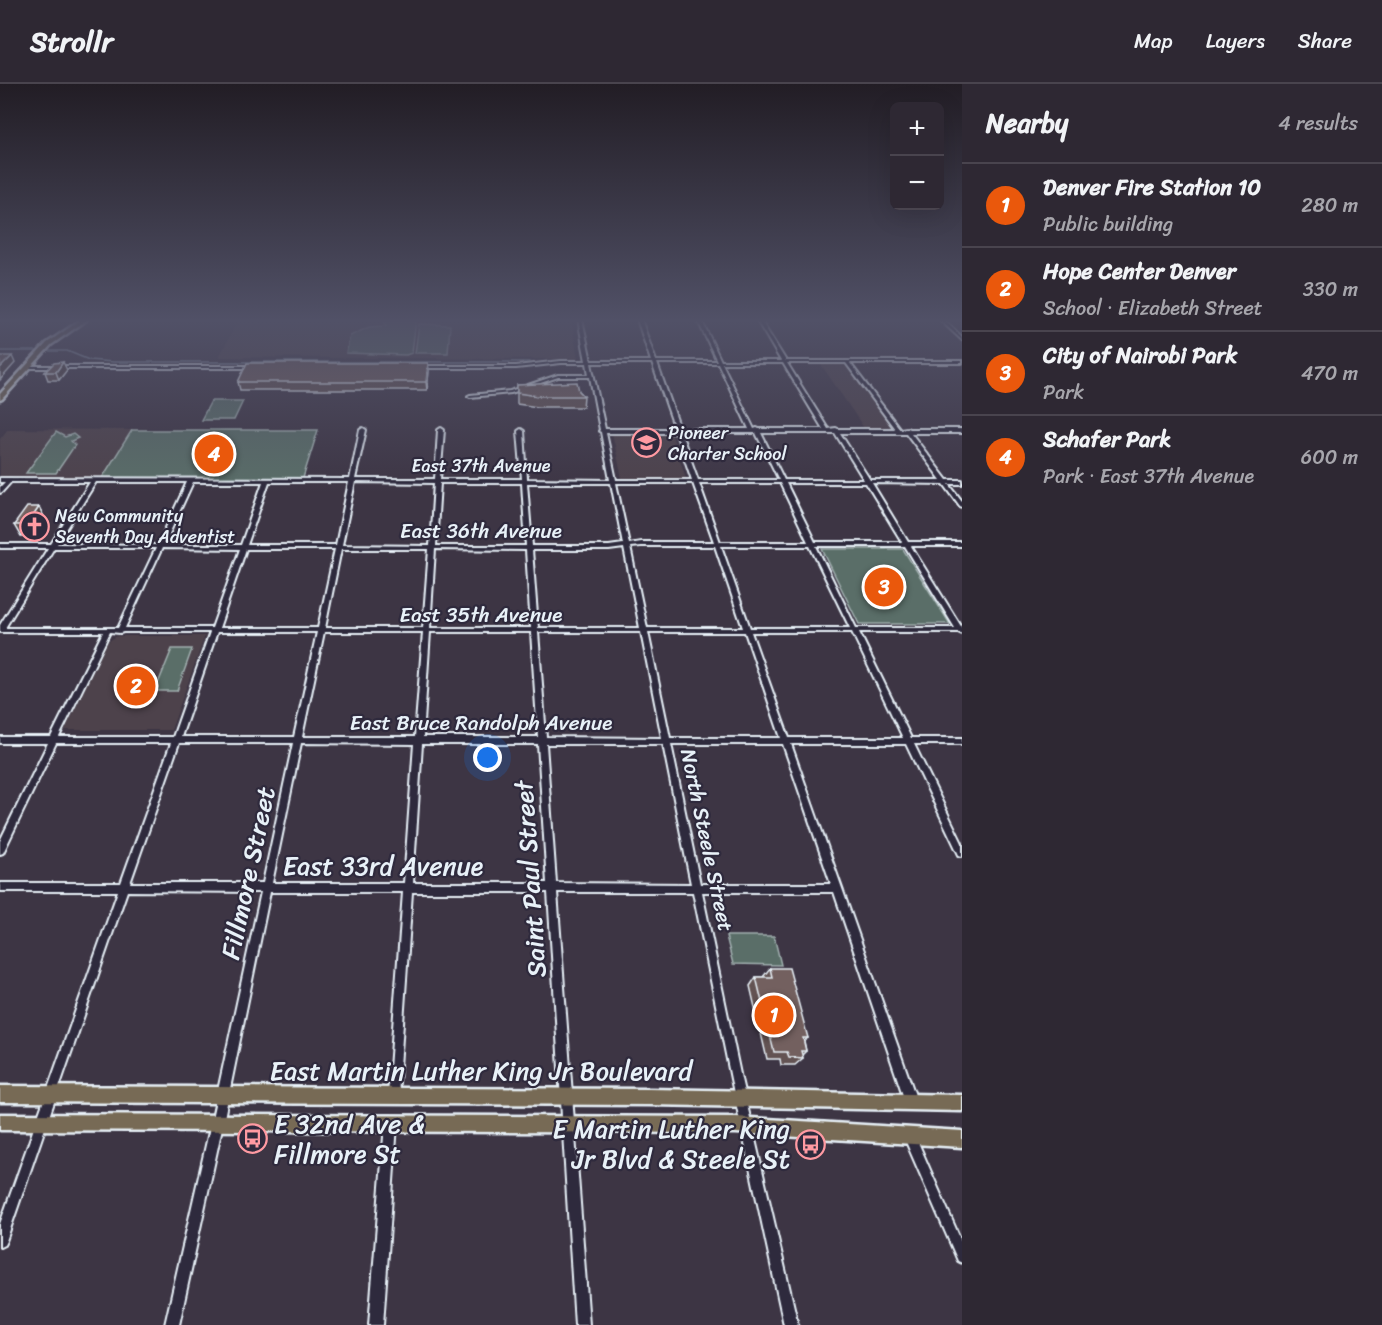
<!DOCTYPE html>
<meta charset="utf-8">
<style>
:root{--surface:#2e2833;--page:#36303b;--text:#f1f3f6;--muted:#a7a6ac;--line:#49444e;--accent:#ea580c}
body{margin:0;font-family:Sriracha,sans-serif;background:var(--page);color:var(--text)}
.controls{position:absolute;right:18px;top:18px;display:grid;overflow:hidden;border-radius:9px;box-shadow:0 6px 24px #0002}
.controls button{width:54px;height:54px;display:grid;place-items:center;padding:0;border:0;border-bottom:2px solid var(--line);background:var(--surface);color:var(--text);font:30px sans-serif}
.you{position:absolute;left:488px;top:674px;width:21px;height:21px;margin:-15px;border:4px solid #fff;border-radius:50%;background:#1a73e8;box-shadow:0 0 0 9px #1a73e833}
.badge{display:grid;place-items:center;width:39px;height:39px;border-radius:50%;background:var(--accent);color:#fff;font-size:20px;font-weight:700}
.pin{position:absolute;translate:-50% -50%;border:3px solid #fff;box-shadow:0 2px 6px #0006}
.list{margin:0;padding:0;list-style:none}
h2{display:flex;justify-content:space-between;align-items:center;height:78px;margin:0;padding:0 24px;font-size:26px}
h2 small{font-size:20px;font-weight:400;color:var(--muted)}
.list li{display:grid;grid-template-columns:39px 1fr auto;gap:18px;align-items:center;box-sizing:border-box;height:84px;padding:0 24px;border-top:2px solid var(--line)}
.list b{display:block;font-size:22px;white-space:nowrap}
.list p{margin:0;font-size:20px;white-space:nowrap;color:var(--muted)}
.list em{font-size:20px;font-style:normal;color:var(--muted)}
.map{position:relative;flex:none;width:962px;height:1241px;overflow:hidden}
header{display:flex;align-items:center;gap:36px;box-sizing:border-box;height:84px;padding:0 30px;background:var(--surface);border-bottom:2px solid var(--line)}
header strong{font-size:28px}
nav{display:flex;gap:33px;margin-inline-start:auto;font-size:21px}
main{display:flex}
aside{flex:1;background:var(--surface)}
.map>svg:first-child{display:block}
.built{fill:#4d424c}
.green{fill:#5a6e67;stroke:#a1b0b0;stroke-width:1.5}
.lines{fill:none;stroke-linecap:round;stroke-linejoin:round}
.stream{stroke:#8e9dae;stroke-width:1.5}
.minor-casing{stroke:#e8f1f8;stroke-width:4}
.major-casing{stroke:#e8f1f8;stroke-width:5}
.minor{fill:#2f2a3d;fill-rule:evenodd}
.major{fill:#776a54;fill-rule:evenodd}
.wall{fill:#635352;stroke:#e8f1f8;stroke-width:1.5}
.shaded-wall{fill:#504342;stroke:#e8f1f8;stroke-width:1.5}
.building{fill:#73605f;stroke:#e8f1f8;stroke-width:1.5}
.labels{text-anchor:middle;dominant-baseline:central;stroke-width:4.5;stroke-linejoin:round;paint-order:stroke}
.far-poi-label{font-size:18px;fill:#e8f1f8;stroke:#2f2a3d;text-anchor:start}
.far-street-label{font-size:18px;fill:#e8f1f8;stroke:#2f2a3d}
.street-label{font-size:21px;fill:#e8f1f8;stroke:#2f2a3d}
.near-street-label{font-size:26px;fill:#e8f1f8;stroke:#2f2a3d}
.near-poi-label{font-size:26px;fill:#e8f1f8;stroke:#2f2a3d;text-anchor:start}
</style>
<header>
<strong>Strollr</strong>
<nav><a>Map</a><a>Layers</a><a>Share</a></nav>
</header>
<main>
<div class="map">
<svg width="962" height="1241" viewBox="0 0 962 1241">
<rect width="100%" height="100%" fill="#3d3544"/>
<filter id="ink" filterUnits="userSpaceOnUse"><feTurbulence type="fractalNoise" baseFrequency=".0167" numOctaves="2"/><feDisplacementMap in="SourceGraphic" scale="12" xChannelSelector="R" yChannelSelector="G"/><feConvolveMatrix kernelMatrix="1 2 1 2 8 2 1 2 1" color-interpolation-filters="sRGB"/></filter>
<g filter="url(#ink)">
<path class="built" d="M239,235H571L578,275L219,273Z
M820,279H844L892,344H864Z
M8,345L132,346L102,394L0,393V355Z
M612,349H671L686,394H622Z
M117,552H205L171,646H65L107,558Z"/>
<path class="green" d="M383,235H416L412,269L406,271L346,269L350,252L369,243L386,242Z
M419,240L450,241L448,269H415Z
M211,317H243L234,336H201Z
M132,346H318L303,394H102Z
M56,348L65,353L73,350L78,354L71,357L75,361L56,389H26Z
M822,465H903L950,540H859Z
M172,565H192L177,607H155Z
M726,852H774L781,881L733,880Z"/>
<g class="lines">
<path class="stream" d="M0,267H67L89,276L113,278H530"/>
<defs>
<path id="minor" d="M578,235H582L591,277H651L637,235H641L656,277H717L697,235H701L721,277H781L756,235H760L786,277H962V279H850L900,345L907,344L909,345H962V349H911L947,396H962V400H949L962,417V423L960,422L944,400L872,399L908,458H962V462H911L962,544V550L958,548H859L911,654H962V660H914L962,759V772L959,771L906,660H791L917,1017L915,1021L911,1023L907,1021L905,1017L834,808H702L741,995L798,1241H784L731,995L693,808H557L589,1241H575L548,808H412L398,1012L397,1016L393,1017L389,1016L388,1012L403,808H270L223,1039L179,1241H165L211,1039L261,808L127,807L6,1157L4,1161L0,1163V1140L118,807H0V799H121L171,659H56L3,769L0,770V757L48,659H0V653H51L103,548H0V541L48,464H0V460H51L90,398H11L2,408L0,409V403L5,398H0V394L350,395L360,346L363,344L366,346L355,395H435L438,346L441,344L444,346L440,395H522L518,347L521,345L524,347L527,395L610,396L601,348L599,347L600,346L590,293H558L511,309L470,313L468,312L470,311L510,307L558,291H589L587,279H561L516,284H421L419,283L421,282H516L561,277H586ZM591,279H652L675,345H605ZM657,279H718L749,345H680ZM722,279H783L823,345H759L757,344L754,345ZM787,279H846L895,345H838L836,344L828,345ZM606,349H676L692,396H616ZM681,349H756L779,396H698ZM761,349H835L864,396H784ZM840,349H906L941,396H870ZM96,398H187L158,461L57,460ZM193,398H263L241,461H164ZM269,398H349L336,461H247ZM355,398L434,399L430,462L342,461ZM440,399H522L526,462H436ZM527,399H611L623,460L609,462H532ZM616,399H693L714,458H641L629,460ZM699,399H780L808,458H720ZM786,399H866L902,458H815ZM641,462H715L743,544H647L630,463ZM721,462H810L850,544H750ZM816,462H905L955,544H856ZM54,464H156L118,544H5ZM162,464L240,465L212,544H125ZM624,464L640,544H538L532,466H609ZM246,465H335L318,544H219ZM341,465H429L423,544H325ZM435,465L526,466L531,544H430ZM110,548L120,549L123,548H210L173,653H59ZM217,548H317L294,653H181ZM324,548H423L415,653H302ZM430,548H531L538,653H423ZM538,548H641L662,654L546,653ZM648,548H745L781,654H670ZM751,548H852L903,654H789ZM179,659H293L263,799H130ZM301,659L414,660L404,799H272ZM422,660H538L547,799H413ZM546,660H663L691,800L556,799ZM671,660H783L831,800H700Z
M939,235H943L962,253V256Z
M26,282H253L255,283L253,284H26Z
M391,1034L395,1036L397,1040L383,1241H369L385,1040L387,1036Z
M910,1047L914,1049L962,1159V1179L958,1177L904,1053L906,1049Z"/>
<path id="major" d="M82,235H88L51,261L2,315L0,316V310L47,259Z
M0,1002L649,1005L962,1011V1027L649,1021L0,1018Z
M0,1030L736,1033L962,1047V1063L736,1049L0,1046Z"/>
</defs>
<use href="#minor" class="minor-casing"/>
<use href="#major" class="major-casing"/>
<use href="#minor" class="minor"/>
<use href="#major" class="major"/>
</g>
<path class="wall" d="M428,279L429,287L427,306H240L238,298Z
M67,286L59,296H48L45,288Z
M517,301L579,307L584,312L583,323H538L517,320Z
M39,423L45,435L33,453H21L14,441Z
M770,884L808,954L804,957L806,967L802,971L803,974L795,981H781L780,975H767L750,902L756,893H763Z"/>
<path class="shaded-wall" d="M12,272L15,279L0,296V284Z
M63,278L67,286L59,296L56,288Z
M428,279L429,287L427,306L426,298Z
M39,423L45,435L33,453L27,441Z"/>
<path class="building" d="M0,272H12L0,284Z
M63,278L56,288H45L54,279Z
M247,279H428L426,298H238Z
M577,298L579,307L584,312H538L517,309V301Z
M27,423H39L27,441H14Z
M770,884H789L808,954H803L806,967H801L803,974L789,973L787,968H774L756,893H772Z"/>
</g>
<linearGradient id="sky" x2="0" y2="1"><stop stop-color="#221d25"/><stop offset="0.58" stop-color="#515167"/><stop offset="1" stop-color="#515167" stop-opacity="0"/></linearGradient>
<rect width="962" height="408" fill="url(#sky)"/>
<defs>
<symbol id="school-ring" viewBox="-11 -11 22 22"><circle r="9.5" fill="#2f2a3d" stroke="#ff9aa2" stroke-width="1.5"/><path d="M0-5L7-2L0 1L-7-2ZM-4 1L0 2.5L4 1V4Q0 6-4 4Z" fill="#ff9aa2"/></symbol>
<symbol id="church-ring" viewBox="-11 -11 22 22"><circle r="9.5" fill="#2f2a3d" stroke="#ff9aa2" stroke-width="1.5"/><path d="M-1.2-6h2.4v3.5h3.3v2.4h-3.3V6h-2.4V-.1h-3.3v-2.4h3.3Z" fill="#ff9aa2"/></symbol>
<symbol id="bus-ring" viewBox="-11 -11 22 22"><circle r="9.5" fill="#2f2a3d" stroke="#ff9aa2" stroke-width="1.5"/><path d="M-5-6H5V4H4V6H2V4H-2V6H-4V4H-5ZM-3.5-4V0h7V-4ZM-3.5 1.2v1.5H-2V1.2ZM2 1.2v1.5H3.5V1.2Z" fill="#ff9aa2"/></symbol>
</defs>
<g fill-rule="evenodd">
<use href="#school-ring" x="630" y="342" width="33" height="33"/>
<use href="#church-ring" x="18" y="426" width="33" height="33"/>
<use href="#bus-ring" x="236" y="1038" width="33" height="33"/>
<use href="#bus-ring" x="794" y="1044" width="33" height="33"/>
</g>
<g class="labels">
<g class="far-poi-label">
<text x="668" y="349">Pioneer<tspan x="668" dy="21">Charter School</tspan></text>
<text x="55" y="432">New Community<tspan x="55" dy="21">Seventh Day Adventist</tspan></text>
</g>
<g class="far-street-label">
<text x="481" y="382">East 37th Avenue</text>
</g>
<g class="street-label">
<text x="481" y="447">East 36th Avenue</text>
<text x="481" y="531">East 35th Avenue</text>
<text x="481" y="639">East Bruce Randolph Avenue</text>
<text transform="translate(707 756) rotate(78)">North Steele Street</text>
</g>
<g class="near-street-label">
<text x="383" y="782">East 33rd Avenue</text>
<text transform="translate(248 789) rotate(-78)">Fillmore Street</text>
<text transform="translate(530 795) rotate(-94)">Saint Paul Street</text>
<text x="481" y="987">East Martin Luther King Jr Boulevard</text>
</g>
<g class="near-poi-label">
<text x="274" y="1040">E 32nd Ave &amp;<tspan x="274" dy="30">Fillmore St</tspan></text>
<text x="790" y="1045" text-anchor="end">E Martin Luther King<tspan x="790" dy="30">Jr Blvd &amp; Steele St</tspan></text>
</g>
</g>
</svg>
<div class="controls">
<button>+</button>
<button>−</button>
</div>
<div class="you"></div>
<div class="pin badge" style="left:774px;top:931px">1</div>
<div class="pin badge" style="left:136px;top:602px">2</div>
<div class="pin badge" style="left:884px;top:503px">3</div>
<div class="pin badge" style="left:214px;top:370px">4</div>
</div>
<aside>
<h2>Nearby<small>4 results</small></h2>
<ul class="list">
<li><span class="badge">1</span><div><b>Denver Fire Station 10</b><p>Public building</p></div><em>280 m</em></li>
<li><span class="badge">2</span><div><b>Hope Center Denver</b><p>School · Elizabeth Street</p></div><em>330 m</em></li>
<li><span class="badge">3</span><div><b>City of Nairobi Park</b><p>Park</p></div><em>470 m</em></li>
<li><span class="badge">4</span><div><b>Schafer Park</b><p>Park · East 37th Avenue</p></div><em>600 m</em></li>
</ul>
</aside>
</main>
